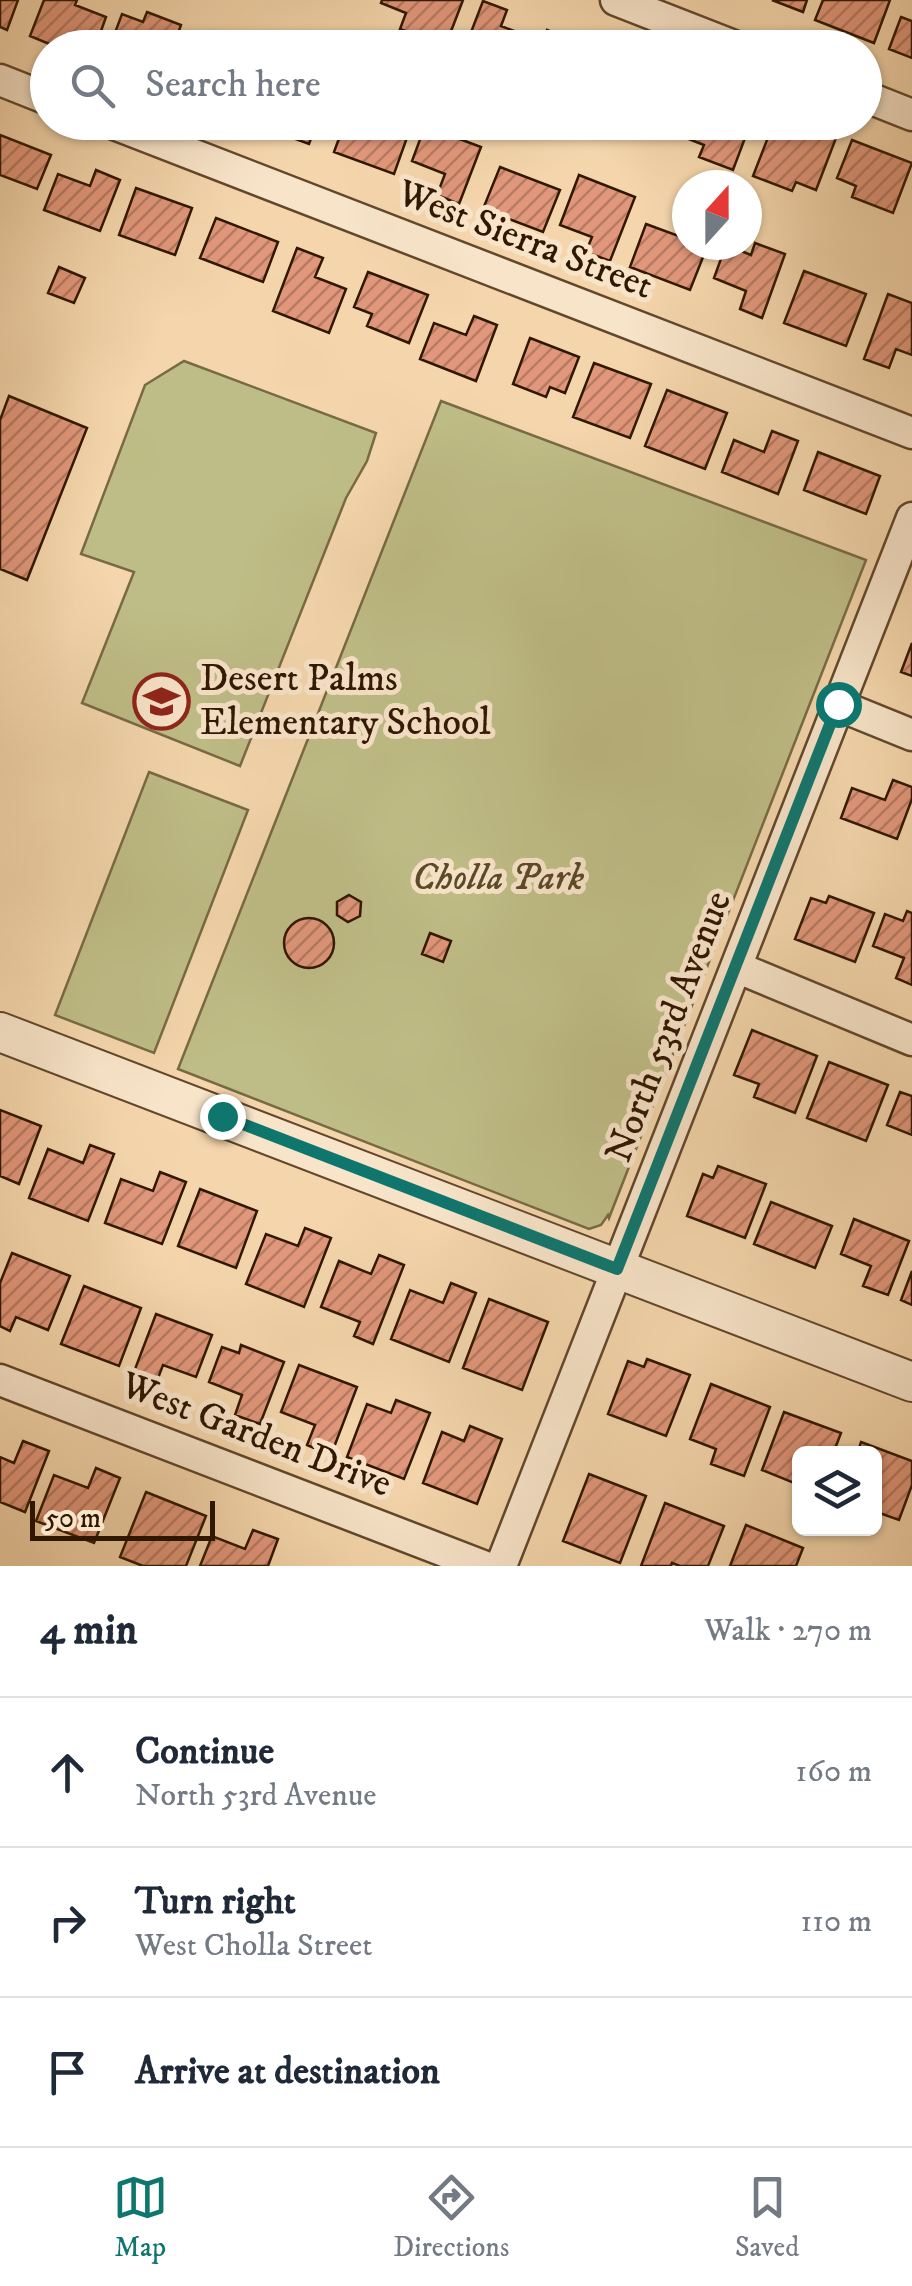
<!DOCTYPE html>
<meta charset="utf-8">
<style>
:root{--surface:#fff;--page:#f2f2f3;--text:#1f2937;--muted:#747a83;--line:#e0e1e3;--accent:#0f766e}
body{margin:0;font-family:"IM FELL DW Pica",serif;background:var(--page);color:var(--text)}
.controls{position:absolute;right:30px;bottom:30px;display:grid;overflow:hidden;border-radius:15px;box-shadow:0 2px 8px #0004}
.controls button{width:90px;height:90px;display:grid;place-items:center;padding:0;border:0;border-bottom:2px solid var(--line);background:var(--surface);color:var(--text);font:50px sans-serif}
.compass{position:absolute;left:672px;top:170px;width:90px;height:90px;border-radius:50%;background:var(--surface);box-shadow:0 2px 8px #0004;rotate:21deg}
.scale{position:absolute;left:30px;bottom:25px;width:185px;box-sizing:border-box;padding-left:10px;border:5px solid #301700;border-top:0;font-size:28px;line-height:35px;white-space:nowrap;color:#301700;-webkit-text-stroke:8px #f8e4c9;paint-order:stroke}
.stop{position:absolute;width:30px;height:30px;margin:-22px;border:8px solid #0f766e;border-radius:50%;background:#fff}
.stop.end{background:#0f766e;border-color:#fff;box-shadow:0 2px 10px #0008}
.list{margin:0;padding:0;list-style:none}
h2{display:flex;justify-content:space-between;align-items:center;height:130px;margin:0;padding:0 40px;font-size:42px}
h2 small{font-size:32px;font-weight:400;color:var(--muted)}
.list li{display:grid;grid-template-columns:65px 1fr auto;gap:30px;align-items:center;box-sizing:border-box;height:150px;padding:0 40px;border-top:2px solid var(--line)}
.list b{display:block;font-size:38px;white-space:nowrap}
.list p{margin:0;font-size:32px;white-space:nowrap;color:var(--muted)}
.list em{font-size:32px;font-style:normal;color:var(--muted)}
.icon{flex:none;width:55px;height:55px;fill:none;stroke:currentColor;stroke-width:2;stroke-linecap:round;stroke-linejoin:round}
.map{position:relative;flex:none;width:912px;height:1566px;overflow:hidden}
.search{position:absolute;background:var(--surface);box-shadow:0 2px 8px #0004;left:30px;right:30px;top:30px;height:110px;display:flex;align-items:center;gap:25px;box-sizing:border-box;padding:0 35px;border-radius:55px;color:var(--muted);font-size:38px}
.sheet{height:580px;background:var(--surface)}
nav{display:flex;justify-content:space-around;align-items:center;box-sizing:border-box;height:140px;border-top:2px solid var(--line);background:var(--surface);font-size:28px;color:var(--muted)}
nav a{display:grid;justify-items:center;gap:5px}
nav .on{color:var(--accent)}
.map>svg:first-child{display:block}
.park{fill:#bfbd87;stroke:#786a44;stroke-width:2.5}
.building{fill:url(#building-hatch);stroke:#301700;stroke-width:2.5}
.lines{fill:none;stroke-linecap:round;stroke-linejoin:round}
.minor-casing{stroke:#61472b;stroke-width:35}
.tertiary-casing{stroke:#61472b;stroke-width:42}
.minor{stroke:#f8e4c9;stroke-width:30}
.tertiary{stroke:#f8e4c9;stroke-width:38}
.route{stroke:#0f766e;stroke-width:12}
.labels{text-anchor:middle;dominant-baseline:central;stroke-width:10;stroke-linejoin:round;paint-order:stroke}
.street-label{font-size:38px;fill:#301700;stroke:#f8e4c9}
.poi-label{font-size:38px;fill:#301700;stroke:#f8e4c9;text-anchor:start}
.park-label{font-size:38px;font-style:italic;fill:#5b4928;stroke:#f8e4c9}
</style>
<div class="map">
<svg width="912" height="1566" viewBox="0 0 912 1566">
<defs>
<pattern id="building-hatch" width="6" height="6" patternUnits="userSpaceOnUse" patternTransform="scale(2.5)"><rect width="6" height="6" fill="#e1977b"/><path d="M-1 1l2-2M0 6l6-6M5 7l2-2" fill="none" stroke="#b77a62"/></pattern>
</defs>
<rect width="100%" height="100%" fill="#f5d6ac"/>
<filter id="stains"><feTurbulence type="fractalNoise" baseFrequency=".002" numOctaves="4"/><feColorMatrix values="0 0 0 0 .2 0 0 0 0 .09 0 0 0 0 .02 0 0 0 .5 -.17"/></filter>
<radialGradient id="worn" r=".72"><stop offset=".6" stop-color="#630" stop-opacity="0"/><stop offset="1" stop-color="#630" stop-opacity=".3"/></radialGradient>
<path class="park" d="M184,361L376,433L367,461L346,498L240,766L82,703L134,572L81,554L145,385Z
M441,401L866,560L609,1218L608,1215L601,1225L589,1229L178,1069Z
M149,772L248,810L154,1053L55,1015Z"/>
<path class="building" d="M0,0H18L7,30L0,27Z
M44,0H77L75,5L106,17L95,48H59L30,36Z
M382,0H463L445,47L400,29L406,13L381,3Z
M772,0H807L803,12Z
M823,0H890L874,43L815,20Z
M483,1L507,10L501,26L532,38L529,48H465Z
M147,12L181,25L173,48L110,46L122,14L143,22Z
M901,17L912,21V58L889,49Z
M547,30L592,48H540Z
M296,122H317L309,144L290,137Z
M345,122H387L409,132L394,174L334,152Z
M686,122H751L733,170L699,157L704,145L681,136Z
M774,122H795L836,138L816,190L796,182L792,191L753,176Z
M425,126L481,147L459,204L437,195L445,174L412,161Z
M0,135L51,155L37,189L0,175Z
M852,140L912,163L893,213L852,197L856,186L837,178Z
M500,167L560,190L543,232L483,209Z
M96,170L120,180L100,231L44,210L58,174L90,186Z
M579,175L635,197L610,261L586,252L592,237L560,225Z
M136,188L192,208L175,255L119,235Z
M216,218L278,242L263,282L200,258Z
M646,224L687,239V245L707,247L690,290L630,267Z
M755,243L785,254L762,318L740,309L746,291L714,278L726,245L751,255Z
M297,248L323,258L315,277L346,289L329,333L273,311Z
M59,267L85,278L74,303L48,293Z
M804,271L866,294L846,346L784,323Z
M368,272L428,295L409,343L367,326L372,314L354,307Z
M888,294L912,303V355L896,349L889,368L864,359Z
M474,316L497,325L476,381L420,359L434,323L466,335Z
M530,338L579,357L565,393L550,387L546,397L513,384Z
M594,363L651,384L630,438L573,417Z
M667,390L727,413L705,469L645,446Z
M9,396L87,428L27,580L0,569V420Z
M772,431L798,441L778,494L722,472L734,440L764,452Z
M818,452L880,476L866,514L804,490Z
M912,643V676L901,672Z
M893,780L912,787V799L897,839L841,818L852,788L885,800Z
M349,895L361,902L360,916L348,922L337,915V902Z
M829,896L874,913L855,962L795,939L811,898L826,903Z
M907,911L912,913V985L896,978L904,958L873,946L885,914L903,921Z
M284 943a25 25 0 1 1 50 0a25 25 0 1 1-50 0Z
M430,933L451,941L443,962L422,954Z
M752,1030L817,1056L795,1113L754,1097L759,1084L734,1075Z
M829,1062L888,1085L866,1141L807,1118Z
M900,1092L912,1096V1135L887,1125Z
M0,1110L41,1126L19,1184L0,1176Z
M90,1145L114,1154L88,1221L29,1198L48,1149L83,1163Z
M718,1166L766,1184L745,1238L687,1216L703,1174L713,1178Z
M160,1172L186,1182L162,1244L105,1223L121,1179L153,1191Z
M200,1189L257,1211L236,1268L178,1246Z
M771,1202L832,1226L815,1268L754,1244Z
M854,1219L909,1241L888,1295L863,1286L871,1266L841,1254Z
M305,1228L331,1238L304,1307L246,1284L266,1234L298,1246Z
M12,1253L70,1276L48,1330L16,1317L10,1331L0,1326V1283Z
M379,1255L404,1265L373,1344L354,1336L360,1322L321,1307L339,1261L371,1274Z
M912,1271V1305L901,1300Z
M451,1283L476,1293L449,1362L391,1339L410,1290L443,1303Z
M84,1286L141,1308L119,1366L61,1344Z
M489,1299L548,1322L522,1390L463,1368Z
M156,1314L212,1335L196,1377L163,1365L155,1386L132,1377Z
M241,1345L284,1362L260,1424L235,1415L242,1395L209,1382L222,1347L239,1353Z
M647,1359L690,1375L666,1436L608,1414L628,1361L644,1367Z
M299,1365L357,1387L331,1455L307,1445L315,1425L281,1412Z
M711,1384L770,1407L744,1476L711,1464L716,1449L690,1439Z
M396,1400L430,1413L404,1479L347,1457L367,1404L391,1413Z
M784,1412L841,1433L833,1454H800L799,1485L762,1470Z
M470,1426L502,1439L477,1504L423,1483L442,1432L464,1441Z
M23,1441L49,1451L25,1512L0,1502V1457L14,1463Z
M861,1442L912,1461V1485L899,1520L874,1511V1454H857Z
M96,1468L120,1478L94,1543L36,1521L54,1475L88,1488Z
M589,1474L646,1496L620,1563L563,1541Z
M146,1492L206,1516L186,1566H143L120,1557Z
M665,1503L724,1526L708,1566H680L672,1563L671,1566H641Z
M746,1525L803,1548L796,1566H730Z
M253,1530L278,1539L268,1566H200L212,1536L245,1549Z"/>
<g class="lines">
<defs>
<path id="minor" d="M616,0L739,48
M0,80L48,99
M864,96L912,115
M109,122L912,433
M838,705L912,735
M736,967L912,1040
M0,1380L483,1566
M501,1566L912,518"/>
<path id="tertiary" d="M0,1032L912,1382"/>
</defs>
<use href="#minor" class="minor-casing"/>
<use href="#tertiary" class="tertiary-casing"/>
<use href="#minor" class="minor"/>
<use href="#tertiary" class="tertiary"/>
</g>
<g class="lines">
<path class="route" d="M222,1116L617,1269L838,704"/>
</g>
<defs>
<symbol id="school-ring" viewBox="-11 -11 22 22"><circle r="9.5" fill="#f8e4c9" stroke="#8f2418" stroke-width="1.5"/><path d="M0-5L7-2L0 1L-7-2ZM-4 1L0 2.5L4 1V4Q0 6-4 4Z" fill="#8f2418"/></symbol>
</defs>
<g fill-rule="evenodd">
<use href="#school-ring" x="130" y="670" width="63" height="63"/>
</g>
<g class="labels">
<g class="street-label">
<text transform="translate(525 240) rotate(21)">West Sierra Street</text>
<text transform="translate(669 1027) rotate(-69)">North 53rd Avenue</text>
<text transform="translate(256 1435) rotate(21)">West Garden Drive</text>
</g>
<g class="poi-label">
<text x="200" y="679">Desert Palms<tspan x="200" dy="44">Elementary School</tspan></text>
</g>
<g class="park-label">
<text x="498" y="878">Cholla Park</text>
</g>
</g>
<rect width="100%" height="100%" filter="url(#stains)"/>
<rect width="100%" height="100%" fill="url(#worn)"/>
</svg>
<div class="controls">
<button><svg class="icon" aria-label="layers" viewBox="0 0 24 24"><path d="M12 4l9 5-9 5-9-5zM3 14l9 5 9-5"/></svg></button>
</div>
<svg class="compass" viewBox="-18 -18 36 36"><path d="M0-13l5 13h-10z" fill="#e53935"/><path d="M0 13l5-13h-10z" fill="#747a83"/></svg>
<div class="scale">50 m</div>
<div class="stop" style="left:838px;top:704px"></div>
<div class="stop end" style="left:222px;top:1116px"></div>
<div class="search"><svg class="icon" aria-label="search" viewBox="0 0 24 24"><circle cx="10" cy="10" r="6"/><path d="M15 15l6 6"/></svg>Search here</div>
</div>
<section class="sheet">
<h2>4 min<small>Walk · 270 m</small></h2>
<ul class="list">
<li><svg class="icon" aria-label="ahead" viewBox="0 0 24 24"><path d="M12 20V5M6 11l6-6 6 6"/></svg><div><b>Continue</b><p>North 53rd Avenue</p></div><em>160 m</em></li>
<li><svg class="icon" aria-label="right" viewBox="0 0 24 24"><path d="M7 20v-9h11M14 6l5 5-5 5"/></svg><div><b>Turn right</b><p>West Cholla Street</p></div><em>110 m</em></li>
<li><svg class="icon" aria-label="arrive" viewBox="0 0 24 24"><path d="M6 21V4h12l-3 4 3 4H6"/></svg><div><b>Arrive at destination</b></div></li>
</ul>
</section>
<nav>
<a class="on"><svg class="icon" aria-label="map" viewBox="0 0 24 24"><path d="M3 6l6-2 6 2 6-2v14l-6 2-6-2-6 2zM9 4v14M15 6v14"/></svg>Map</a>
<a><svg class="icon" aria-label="directions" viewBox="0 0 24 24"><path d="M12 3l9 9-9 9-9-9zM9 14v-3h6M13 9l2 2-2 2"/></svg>Directions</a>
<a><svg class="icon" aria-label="saved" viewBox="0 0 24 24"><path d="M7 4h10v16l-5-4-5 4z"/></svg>Saved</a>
</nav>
